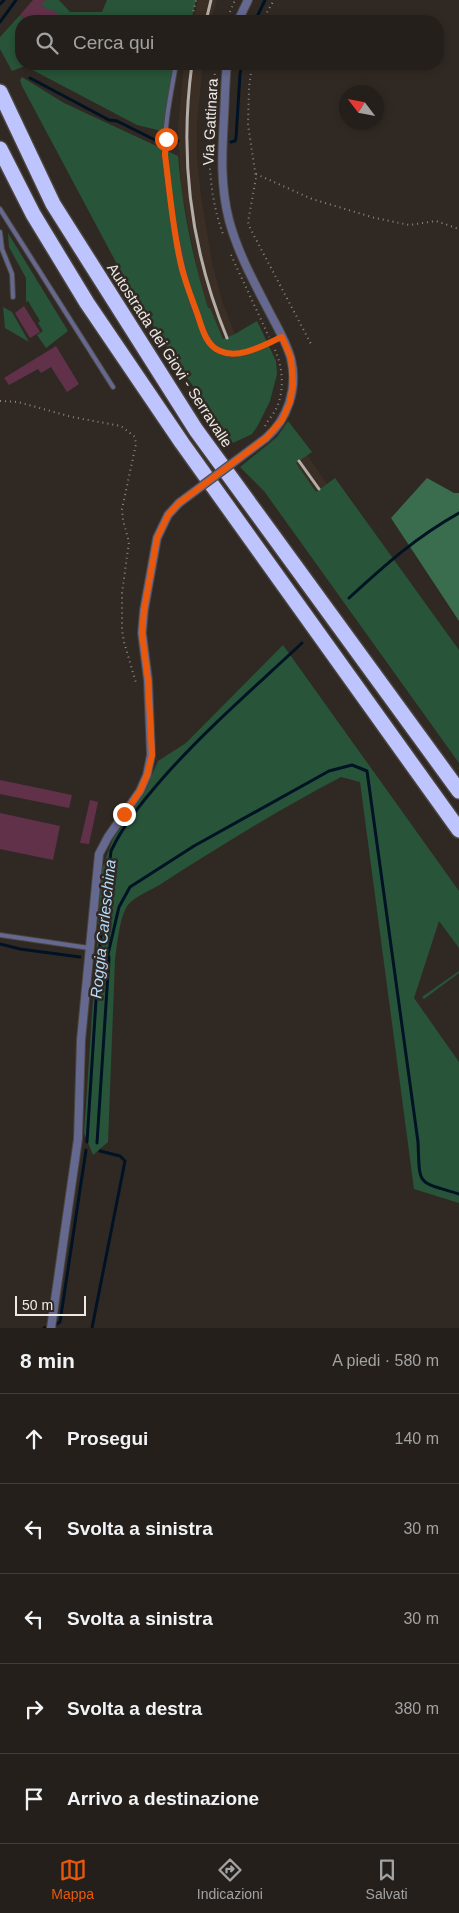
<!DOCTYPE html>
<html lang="it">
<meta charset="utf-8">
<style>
:root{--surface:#241f1a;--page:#2c2723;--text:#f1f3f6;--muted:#a3a2a2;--line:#413d39;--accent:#ea580c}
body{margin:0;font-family:Arial,sans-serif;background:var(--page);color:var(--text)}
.compass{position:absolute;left:339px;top:85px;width:45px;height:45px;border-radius:50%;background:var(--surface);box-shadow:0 2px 8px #0003;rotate:302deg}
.scale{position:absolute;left:15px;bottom:12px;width:71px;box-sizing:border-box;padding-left:5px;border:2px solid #eee9e5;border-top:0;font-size:14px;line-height:18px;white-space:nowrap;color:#eee9e5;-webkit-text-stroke:4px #302923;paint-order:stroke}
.stop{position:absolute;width:15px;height:15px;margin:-11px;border:4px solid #ea580c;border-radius:50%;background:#fff}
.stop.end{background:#ea580c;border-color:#fff;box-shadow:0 1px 5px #0008}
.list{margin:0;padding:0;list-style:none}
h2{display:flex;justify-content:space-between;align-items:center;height:65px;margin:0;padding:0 20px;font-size:21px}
h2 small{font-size:16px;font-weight:400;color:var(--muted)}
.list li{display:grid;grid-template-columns:32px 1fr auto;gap:15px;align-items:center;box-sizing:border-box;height:90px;padding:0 20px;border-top:1px solid var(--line)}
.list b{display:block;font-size:19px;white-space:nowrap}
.list em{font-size:16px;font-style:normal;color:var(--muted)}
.icon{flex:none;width:28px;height:28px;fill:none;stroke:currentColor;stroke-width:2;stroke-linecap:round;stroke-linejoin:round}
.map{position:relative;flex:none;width:459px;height:1328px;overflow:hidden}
.search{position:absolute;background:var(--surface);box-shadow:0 2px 8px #0003;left:15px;right:15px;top:15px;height:55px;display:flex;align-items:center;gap:12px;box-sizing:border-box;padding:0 18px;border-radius:20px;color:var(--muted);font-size:19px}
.sheet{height:515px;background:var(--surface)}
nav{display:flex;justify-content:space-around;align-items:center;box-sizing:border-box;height:70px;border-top:1px solid var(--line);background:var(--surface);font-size:14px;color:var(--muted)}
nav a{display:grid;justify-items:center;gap:2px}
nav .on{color:var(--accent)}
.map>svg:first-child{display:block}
.built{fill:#3b2e24}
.green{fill:#285439}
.forest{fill:#3a6d4d}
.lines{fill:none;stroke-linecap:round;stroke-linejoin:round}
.stream{stroke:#001324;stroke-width:3}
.building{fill:#613149}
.service-casing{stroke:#4b443e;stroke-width:6}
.minor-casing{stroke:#4b443e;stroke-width:10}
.motorway-casing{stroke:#4b443e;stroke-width:18}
.path{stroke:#8d8782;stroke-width:2;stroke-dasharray:1 4;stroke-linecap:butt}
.service{stroke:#656990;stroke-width:4}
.minor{stroke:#656990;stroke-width:8}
.motorway{stroke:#bdc4fe;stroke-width:15}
.rail{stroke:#b4afaa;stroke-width:3}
.minor-bridge-casing{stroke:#4b443e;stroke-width:10;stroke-linecap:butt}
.minor-bridge{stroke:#656990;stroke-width:8}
.route{stroke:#ea580c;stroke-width:6}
.labels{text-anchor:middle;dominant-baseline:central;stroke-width:5;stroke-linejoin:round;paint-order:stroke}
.street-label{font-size:15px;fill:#eee9e5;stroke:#302923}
.water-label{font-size:16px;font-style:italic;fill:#b3dcfe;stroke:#302923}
</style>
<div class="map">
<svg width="459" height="1328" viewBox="0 0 459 1328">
<rect width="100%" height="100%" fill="#302923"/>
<path class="built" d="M198,0H217L211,21H193Z
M184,64H203L197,123V160L201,196L212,263L223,304L235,334L223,340L208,309L198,273L181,188L178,127Z
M307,455L327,484L316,492L295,463Z"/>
<path class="green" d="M45,0H59L70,12H102L107,0H196L191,21H28Z
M20,15L27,21H21V64H176L166,132L137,125L25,66L12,71L0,49V37Z
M22,77L64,103L178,156C182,207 193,259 208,308H210L223,339L235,334L257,321L276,361L277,374L270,401L257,427L252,434L233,443L181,369L134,296L22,86L20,80Z
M8,233L68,331L46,348L37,335L43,331L38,323L40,321L28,301L26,302V278L9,247Z
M3,307L12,312L29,342L5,328Z
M288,421L312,452L296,463L316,492L335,478L459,650V763L264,491L240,467L277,437Z
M283,645L459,891V948L439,921L414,998L459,1062V1203L414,1189L360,782L341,777C280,809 222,845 164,882C153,890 133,896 126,908C119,921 117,945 115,960L108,1142L93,1155L84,1133L102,869L113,839L144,793L158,761L186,743Z
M459,971V973L424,999L422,997Z"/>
<path class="forest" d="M427,478L454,493H459V621L391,518Z"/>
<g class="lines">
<path class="stream" d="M0,4L4,0
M255,21L265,0
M0,22L16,0
M30,78L109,120L117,121L157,141
M169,142L178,141
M231,142L235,141L236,138L240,74L242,64
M349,598C385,565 416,537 459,513
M0,944L20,949L80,957
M108,954L119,907L130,887L194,846L329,771L352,765L367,771L418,1142C420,1187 416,1181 459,1194
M93,957L108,954L109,958L97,1143
M87,1142L99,953L111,851C123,825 143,801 162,779C205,730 255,687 302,643
M55,1325L60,1322L86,1150
M44,1328L47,1327
M92,1328L125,1161L120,1156L100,1151"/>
</g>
<path class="building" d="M33,0H45L41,6L58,13L56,21H50L33,15L27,21L20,15Z
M24,306L40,332L30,338L15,313Z
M56,346L79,384L67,392L51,367L41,373L38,369L9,385L4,378Z
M0,780L72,795L69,808L0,794Z
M90,800L98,802L89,844L80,843Z
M0,813L60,826L53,860L0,849Z"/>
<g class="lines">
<defs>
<path id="service" d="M176,64C171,93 164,125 165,154C166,189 189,338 221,352C240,360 265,344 282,337
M0,209L113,387
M0,232L2,249L12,274L13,297
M0,935L89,948"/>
<path id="minor" d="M238,21L248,0
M227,64C225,81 225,99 224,117C222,152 220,185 229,220C238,254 256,286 272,317C279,330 287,344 291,359C298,388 288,419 266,438
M51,1328L78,1139L81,1040L99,854L108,837L140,791L147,775L151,755L148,680L142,633L144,610L157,538L168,515L179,503"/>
<path id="motorway" d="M0,92L53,204L196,430L459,791
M0,149L33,214L87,303L182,443L459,830"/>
</defs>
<use href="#service" class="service-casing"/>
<use href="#minor" class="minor-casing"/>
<use href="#motorway" class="motorway-casing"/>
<path class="path" d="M191,21L196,0
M226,21L235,0
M262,21L274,0
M216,64C209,120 203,180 223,234
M252,64L249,88L248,125L256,178L248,222L250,228L311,344
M256,174L312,199L375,218L409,225L436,221L459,229
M231,255L269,337
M0,401L18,402L72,417L121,426L135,437L136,444L122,509L123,520L129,542L122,593V630L124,642L136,683
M265,426C268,420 273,415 276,409C285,391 283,366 274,348"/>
<use href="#service" class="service"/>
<use href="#minor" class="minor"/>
<use href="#motorway" class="motorway"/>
<path class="rail" d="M206,21L211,0
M192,64C179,158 191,250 227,338
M299,461L319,489"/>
<defs>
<path id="minor-bridge" d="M179,503L266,438"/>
</defs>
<use href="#minor-bridge" class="minor-bridge-casing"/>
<use href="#minor-bridge" class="minor-bridge"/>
</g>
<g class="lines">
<path class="route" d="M124,814L140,791L147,775L152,755L148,680L142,633L144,610L157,538L168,515L179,503L266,438L282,420L290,402L293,384L291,358L282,337C265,344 240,360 220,351C205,345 202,327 197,313C192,299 186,284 182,269C173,233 170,193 165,155L166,139"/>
</g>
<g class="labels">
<g class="street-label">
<text transform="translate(210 122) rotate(-87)">Via Gattinara</text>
<text transform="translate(170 355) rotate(57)">Autostrada dei Giovi - Serravalle</text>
</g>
<g class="water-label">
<text transform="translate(103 929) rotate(-84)">Roggia Carleschina</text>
</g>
</g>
</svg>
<svg class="compass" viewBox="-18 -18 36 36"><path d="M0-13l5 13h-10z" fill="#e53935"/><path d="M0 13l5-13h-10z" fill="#a3a2a2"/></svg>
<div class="scale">50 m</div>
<div class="stop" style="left:166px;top:139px"></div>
<div class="stop end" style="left:124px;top:814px"></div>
<div class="search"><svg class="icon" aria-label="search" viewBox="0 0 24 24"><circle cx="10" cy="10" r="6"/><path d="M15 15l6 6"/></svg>Cerca qui</div>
</div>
<section class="sheet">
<h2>8 min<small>A piedi · 580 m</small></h2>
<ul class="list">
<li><svg class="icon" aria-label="ahead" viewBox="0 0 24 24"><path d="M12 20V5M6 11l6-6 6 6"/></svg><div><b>Prosegui</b></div><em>140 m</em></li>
<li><svg class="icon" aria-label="left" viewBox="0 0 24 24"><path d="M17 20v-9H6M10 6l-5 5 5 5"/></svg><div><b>Svolta a sinistra</b></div><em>30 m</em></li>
<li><svg class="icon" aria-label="left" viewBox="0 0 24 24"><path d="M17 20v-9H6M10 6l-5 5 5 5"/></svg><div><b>Svolta a sinistra</b></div><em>30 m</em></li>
<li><svg class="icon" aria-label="right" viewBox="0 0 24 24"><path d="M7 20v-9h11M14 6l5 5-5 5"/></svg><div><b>Svolta a destra</b></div><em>380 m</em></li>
<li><svg class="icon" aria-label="arrive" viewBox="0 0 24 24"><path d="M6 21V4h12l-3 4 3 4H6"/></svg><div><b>Arrivo a destinazione</b></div></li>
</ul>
</section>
<nav>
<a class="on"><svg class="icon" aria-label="map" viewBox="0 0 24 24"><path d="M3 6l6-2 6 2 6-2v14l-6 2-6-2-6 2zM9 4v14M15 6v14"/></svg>Mappa</a>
<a><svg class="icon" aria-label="directions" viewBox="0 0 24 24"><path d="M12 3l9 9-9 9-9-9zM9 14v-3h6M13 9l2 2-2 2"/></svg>Indicazioni</a>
<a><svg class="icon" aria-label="saved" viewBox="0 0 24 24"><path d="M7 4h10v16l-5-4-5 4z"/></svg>Salvati</a>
</nav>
